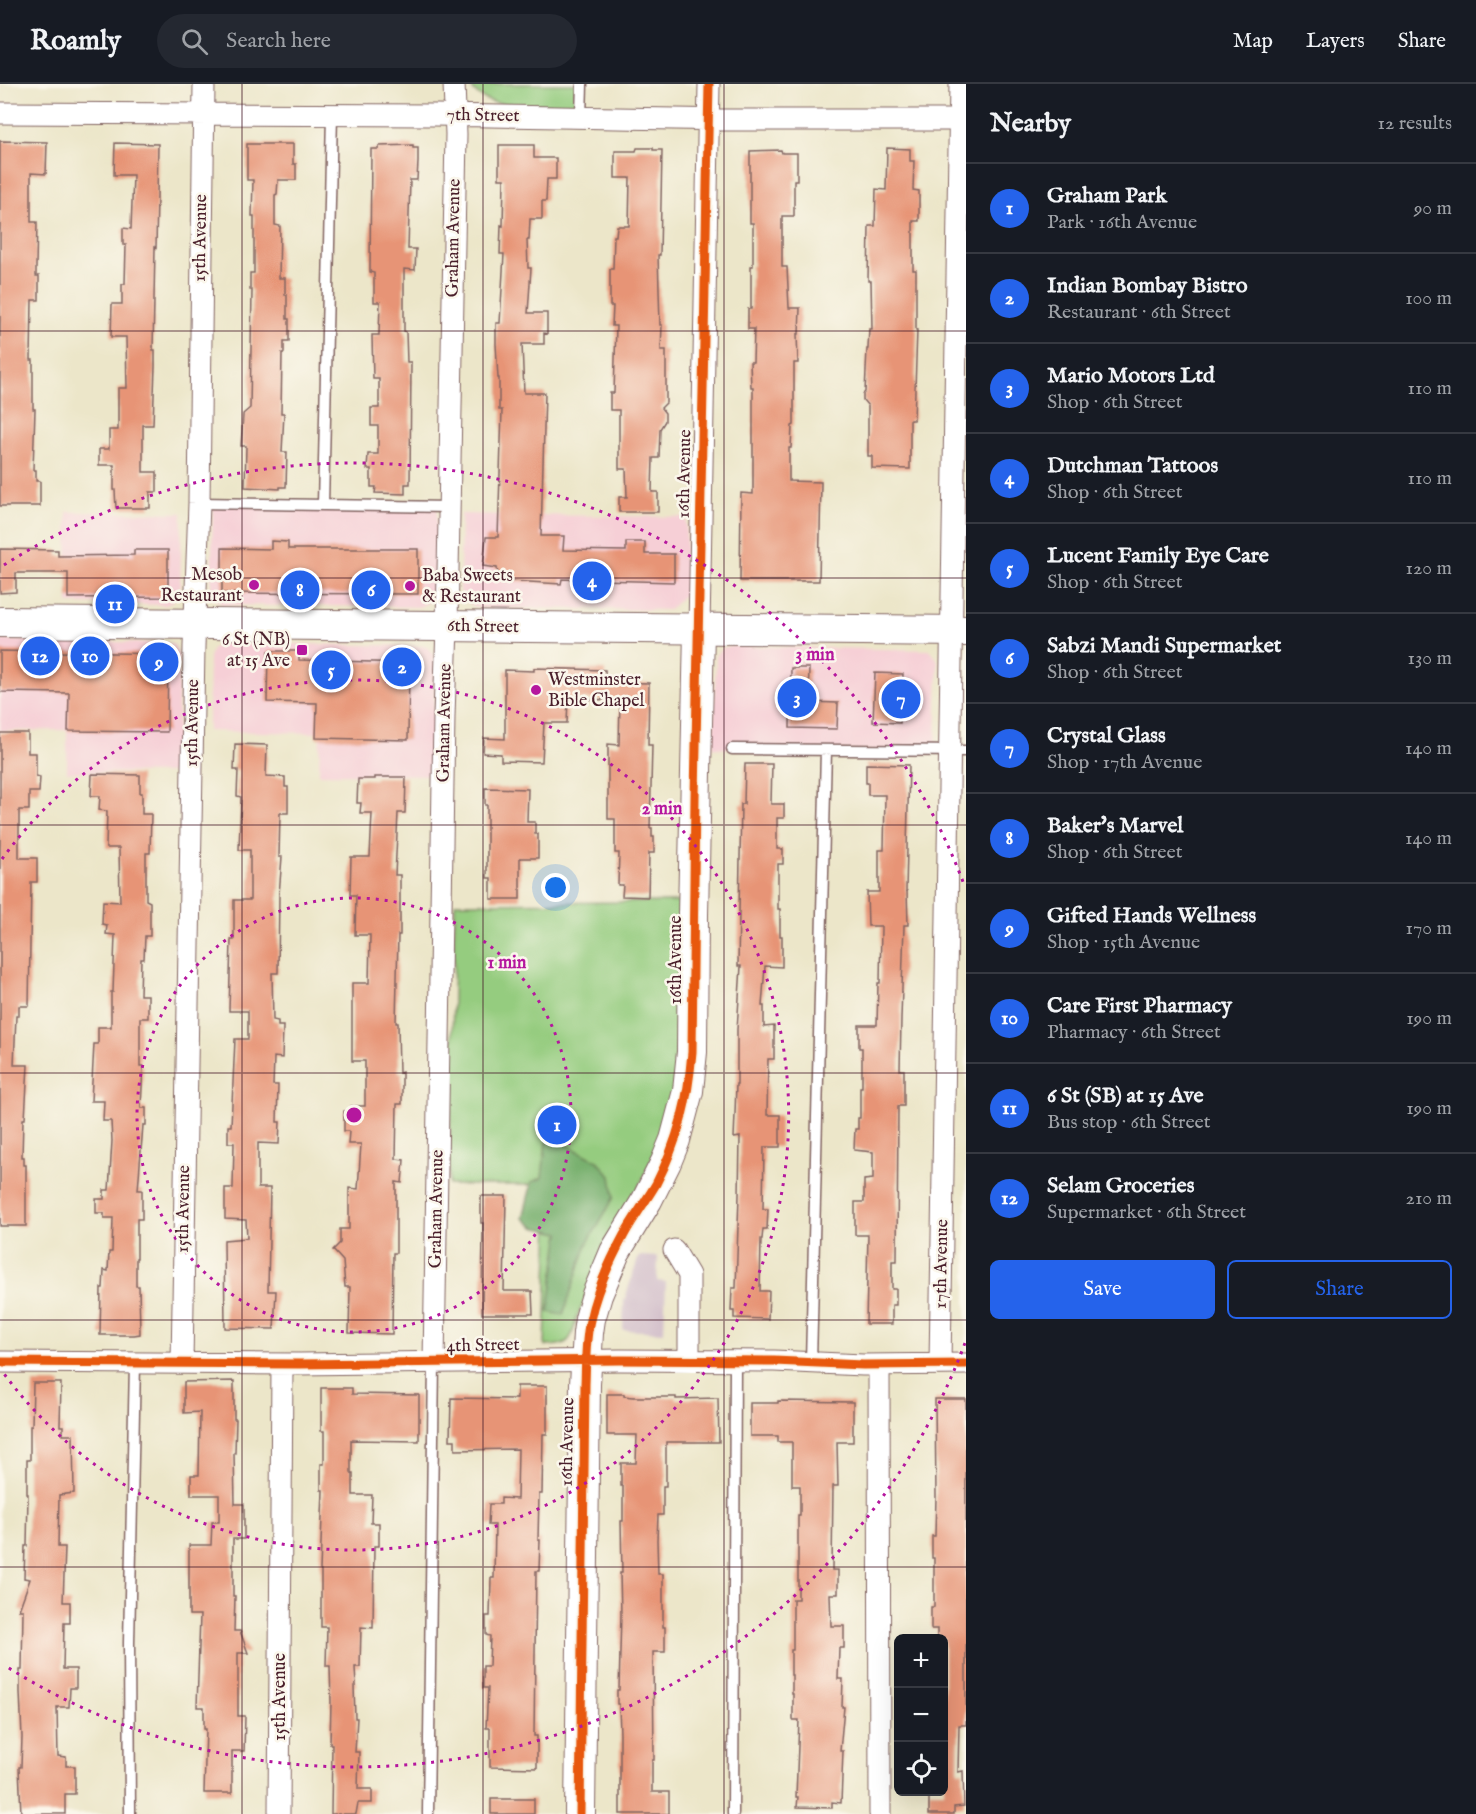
<!DOCTYPE html>
<meta charset="utf-8">
<style>
:root{--surface:#171b24;--page:#242831;--text:#f1f3f6;--muted:#9ea1a6;--line:#363941;--accent:#2563eb}
body{margin:0;font-family:"IM FELL English",serif;background:var(--page);color:var(--text)}
.controls{position:absolute;right:18px;bottom:18px;display:grid;overflow:hidden;border-radius:9px;box-shadow:0 6px 24px #0002}
.controls button{width:54px;height:54px;display:grid;place-items:center;padding:0;border:0;border-bottom:2px solid var(--line);background:var(--surface);color:var(--text);font:30px sans-serif}
.you{position:absolute;left:556px;top:804px;width:21px;height:21px;margin:-15px;border:4px solid #fff;border-radius:50%;background:#1a73e8;box-shadow:0 0 0 9px #1a73e833}
.badge{display:grid;place-items:center;width:39px;height:39px;border-radius:50%;background:var(--accent);color:#fff;font-size:20px;font-weight:700}
.pin{position:absolute;translate:-50% -50%;border:3px solid #fff;box-shadow:0 2px 6px #0006}
.list{margin:0;padding:0;list-style:none}
h2{display:flex;justify-content:space-between;align-items:center;height:78px;margin:0;padding:0 24px;font-size:26px}
h2 small{font-size:20px;font-weight:400;color:var(--muted)}
.list li{display:grid;grid-template-columns:39px 1fr auto;gap:18px;align-items:center;box-sizing:border-box;height:90px;padding:0 24px;border-top:2px solid var(--line)}
.list b{display:block;font-size:22px;white-space:nowrap}
.list p{margin:0;font-size:20px;white-space:nowrap;color:var(--muted)}
.list em{font-size:20px;font-style:normal;color:var(--muted)}
.actions{display:flex;gap:12px;padding:18px 24px}
.actions a{flex:1;padding:14px 0;border:2px solid var(--accent);border-radius:9px;text-align:center;font-size:21px;color:var(--accent)}
.actions .main{background:var(--accent);color:#fff}
.icon{flex:none;width:33px;height:33px;fill:none;stroke:currentColor;stroke-width:2;stroke-linecap:round;stroke-linejoin:round}
.map{position:relative;flex:none;width:966px;height:1730px;overflow:hidden}
header{display:flex;align-items:center;gap:36px;box-sizing:border-box;height:84px;padding:0 30px;background:var(--surface);border-bottom:2px solid var(--line)}
header strong{font-size:28px}
nav{display:flex;gap:33px;margin-inline-start:auto;font-size:21px}
.search{width:420px;height:54px;background:var(--page);display:flex;align-items:center;gap:15px;box-sizing:border-box;padding:0 21px;border-radius:33px;color:var(--muted);font-size:22px}
main{display:flex}
aside{flex:1;background:var(--surface)}
.map>svg:first-child{display:block}
.built{fill:#f6cfd6}
.industrial{fill:#d1bdc9}
.green{fill:#95cc7f;stroke:#707655;stroke-width:1.5}
.forest{fill:#78b06e;stroke:#61684c;stroke-width:1.5}
.building{fill:#e79476}
.lines{fill:none;stroke-linecap:round;stroke-linejoin:round}
.lane-casing{stroke:#836562;stroke-width:13}
.street-casing{stroke:#836562;stroke-width:23}
.secondary-casing{stroke:#836562;stroke-width:32}
.lane{stroke:#fff;stroke-width:10}
.street{stroke:#fff;stroke-width:21}
.secondary{stroke:#fff;stroke-width:30}
.cycleway-casing{stroke:#fbf7ec;stroke-width:13}
.cycleway{stroke:#e8590c;stroke-width:9}
.grid{fill:none;stroke:#4a1f2b;stroke-width:1.5;stroke-opacity:0.55}
.ring{fill:none;stroke:#b5179e;stroke-width:3;stroke-dasharray:3 6}
.poi-dot{fill:#b5179e;stroke:#fbf7ec;stroke-width:2}
.labels{text-anchor:middle;dominant-baseline:central;stroke-width:5;stroke-linejoin:round;paint-order:stroke}
.street-label{font-size:18px;fill:#4a1f2b;stroke:#fbf7ec}
.poi-label{font-size:18px;fill:#4a1f2b;stroke:#fbf7ec;text-anchor:end}
.centre{fill:#b5179e;stroke:#fbf7ec;stroke-width:3}
.ring-label{font-size:18px;text-anchor:middle;font-weight:bold;fill:#b5179e;stroke:#fbf7ec;stroke-width:5;stroke-linejoin:round;paint-order:stroke}
</style>
<header>
<strong>Roamly</strong>
<div class="search"><svg class="icon" aria-label="search" viewBox="0 0 24 24"><circle cx="10" cy="10" r="6"/><path d="M15 15l6 6"/></svg>Search here</div>
<nav><a>Map</a><a>Layers</a><a>Share</a></nav>
</header>
<main>
<div class="map">
<svg width="966" height="1730" viewBox="0 0 966 1730">
<rect width="100%" height="100%" fill="#fbf7ec"/>
<filter id="ink" filterUnits="userSpaceOnUse"><feTurbulence type="fractalNoise" baseFrequency=".0167" numOctaves="2"/><feDisplacementMap in="SourceGraphic" scale="12" xChannelSelector="R" yChannelSelector="G"/><feConvolveMatrix kernelMatrix="1 2 1 2 8 2 1 2 1" color-interpolation-filters="sRGB"/></filter>
<filter id="wash" filterUnits="userSpaceOnUse"><feTurbulence type="fractalNoise" baseFrequency=".008" numOctaves="4" result="noise"/><feDisplacementMap in="SourceGraphic" scale="24" xChannelSelector="R" yChannelSelector="G"/><feGaussianBlur stdDeviation="1.35" result="paint"/><feColorMatrix in="noise" values="0 0 0 0 0 0 0 0 0 0 0 0 0 0 0 0 0 1.4 0 .05"/><feComposite in="paint" operator="in"/></filter>
<g filter="url(#wash)">
<rect width="100%" height="100%" fill="#ece6c9"/>
<path class="built" d="M213,419L437,423L436,502L433,511L428,519L419,523L223,521L213,514L211,507Z
M67,428L182,429L180,506L177,514L167,521L68,520Z
M461,430L686,433V509L669,526L480,524L474,523L464,515L460,506Z
M0,556L169,559L174,561L179,571L177,689L67,688V646L0,647Z
M220,559L424,562L427,563L434,571L435,577L433,691L319,690L320,649L208,647L209,573L212,565Z
M730,562L930,566L937,575L938,579L936,668L713,664L716,571L722,564Z"/>
<path class="industrial" d="M639,1172L658,1173L657,1197L666,1198L664,1248L623,1246L624,1217Z"/>
<path class="green" d="M470,0H582L581,20C560,20 504,24 487,16C479,13 473,7 470,0Z
M680,818L678,945L673,1009L658,1062L577,1233C571,1256 571,1262 545,1262L550,1101H449L455,819Z"/>
<path class="forest" d="M559,1057L598,1077L611,1092L614,1113L587,1160L563,1231L548,1228L560,1149L534,1143L523,1134L532,1098L542,1094L546,1058Z"/>
<g id="blocks">
<path class="building" d="M0,57L47,58L46,90L31,89V138H37L36,182V192H39V216H32L31,276H33V325H35L33,386H36V397H40V422H0Z
M115,59L158,60L156,164L155,163L153,266H155V282L153,341H143V388H157V408H150V424H116L115,406H114V381H99V365H109V346H118V304H127L126,253H111L112,220H122V200H125L126,161H123V144L131,145L133,91H114Z
M247,60H293V80H296V96H278L277,110L275,111V141L280,142L279,194H285V211H287V235H289V257H284V269H282L281,329H284L282,368H287L286,403H280V405L245,403L246,362H241L243,330L250,324L252,206H250V189H254V132H252L253,96H247Z
M413,61V64H418V78L417,96H410L408,165H416L415,186L404,185V247L406,248L407,278H411L410,400H405V410L375,409L376,403H371V385H367L368,370H378V342H371V324H379V295H373L372,251H379L380,218H374V189L370,188L371,65H379V62Z
M499,61H534V74H556V95H547L546,117H542V135H530L529,156H527L528,184H531L528,229H547V250L544,249V260H522L524,309H545L541,452H564L563,466L626,467V458H645V470H674V498L562,495L561,500L499,496L497,484L483,482L486,453H498L502,326H499V294H498L496,260V239H500L504,170H500L501,141L503,142L504,95H499Z
M637,64H653V66H662L660,171H658L660,241H662L661,266H666V319L661,324L665,329V337L660,345L659,374H653L652,408H658V428H619V413H627L626,385H619V326H610V309H614L616,242H612L613,222H610V185H613L614,152H616L617,142H629L630,94H615V67H636Z
M887,64L910,65V77H914L913,106L919,107V137H913V186H916V246H917L914,336H910V385L872,384V372H868V322L863,316V310L865,308L867,265H868L869,245H872L871,197H868L869,142H875L876,105L886,106Z
M781,66L782,69H797V96H794V132H782V183H787L789,224H800L799,250H797L798,279H794V341L792,342L791,364H789V397L821,398L819,497H740L741,409L753,410V303H751L750,278H753L754,245H748V225H751V182H753V139H750V67Z
M271,457L288,458V465H418V510L222,509V464L271,465Z
M0,465L58,466V472L134,471V466H168V513L68,514V489H16V508L0,509Z
M0,567L168,570L167,648L68,647L69,609L0,608Z
M268,567H299V576L409,579L408,656L316,654L317,619L267,618Z
M534,584L605,586V598L649,599L648,661H652L650,744H652V753H654V769H649L648,813L622,812L623,801H618L619,769H615V735H608V660L619,661L620,616L568,615L567,639H544L542,678L501,677V670L483,669L484,654L505,655V586L534,587Z
M791,584H809L808,618L838,619L837,645L790,644Z
M875,589L903,590L900,639L873,638Z
M0,649H28V669H36V692L40,693L39,708H29V726H19V774H37V798H31L29,922H19V932H16L14,981H28L25,1035H23L22,1073H24V1081H26V1142H0Z
M235,660L267,661L266,692L285,693V703H288V729H280L279,773H282L279,811L278,889H272L273,936L278,937V942H283L282,974L274,973L273,1001H278L277,1038H280L279,1060L258,1059V1104H270L268,1207H276L274,1245L225,1244L224,1156L247,1154L246,1136L225,1135V1104H233L234,1059H228V1042H231L235,955H248V927H229L231,856H234V816H250V766H239L241,713L237,712L238,686H234Z
M745,680H772L771,720H784V734H777V765H783V780H778V825H780V852H782V883L765,882L762,922H764V943L774,942V975H768L767,1031H780V1063H764L763,1125H768L767,1145H763L762,1155H761L760,1207H769L768,1235L734,1234V1227H731L732,1204H736L739,1111L740,1053L734,1054L735,1030L736,1000H737V946L741,882H738L741,720H744Z
M866,680L909,681L906,807H907L908,841H904L901,935L900,986H904V1022H898L897,1177H892V1205H896V1221H892V1240H866L868,1151H855V1118H864V1096L873,1095V1068L854,1066L855,1045H858V1034H860V1003H862V964H859V941H877L878,899H880L881,842H868L867,808H879V766H884L885,711H868V699H866Z
M92,690L140,691V709H142V730H151L150,769H146V816L150,818V852H145L144,875H141L140,911H148V934H140V982H143L141,1024H146V1041H143L138,1106H142V1135H137V1174H136V1202H139L140,1250L134,1251H100L101,1204H103L104,1186L108,1187L109,1168H112L113,1134H104V1129H96V1115H104V1106H109L112,1057L111,1037H103L104,1017H91L94,960H98V943H111V908H113L115,851L106,850L107,841L102,840L103,817L120,818L119,764H106L107,727L99,726L100,712H91Z
M375,693H406L405,729H398L395,791H400V851H398L396,939H398L399,989L402,988V1020H397L396,1075L404,1076L402,1099L396,1098V1169H393L392,1250L349,1249L350,1203H345L343,1177L333,1166L340,1159V1145H349V1104L358,1105L361,1060H348L349,1047H344V1027H351V1022H365V977H352V899H369L370,851H355L356,811H350L351,773H370L372,729H360L361,719H357L358,695H375Z
M485,704L528,705L527,738H535V750H538V774H520V815H491V794H487V721H485Z
M481,1112H506L504,1207H532L533,1230H482L483,1139H481Z
M234,1297V1335H236L235,1369H234L235,1420H244V1455H233V1512H235L234,1547H240L248,1569H238V1632H245L244,1667H232V1709H204L206,1645H204V1623H197L200,1531H189V1461H211L212,1438H219V1411H191V1391H199L200,1328L184,1329V1298Z
M33,1299H61L60,1342H63V1351H73L74,1409L59,1411L58,1463H65L63,1518H70V1539H64L63,1585H76V1604H70L69,1623H57L58,1672L66,1673V1682H75V1710H65V1730H21L19,1683H21L22,1653L20,1608V1586H22L23,1526H19L30,1495L24,1494L25,1462H27L28,1410H27V1376H30V1342H32Z
M517,1302H547V1350H543L542,1410H539L538,1456H540L539,1487H536L534,1652H537V1684L490,1683V1644H486L488,1604H483V1582H489L490,1552L486,1551V1532H490L491,1494H494L495,1441H488L489,1420H501V1414L517,1415L518,1365L455,1366V1356H450L451,1314L517,1315Z
M321,1304H352V1310L419,1311V1357L351,1356V1389H353V1411H372L371,1439H379V1462H374L373,1544L361,1543L360,1583H355L356,1602H354L355,1634H357L355,1668H359L358,1705H372V1719H358L356,1730H331L332,1660H330L331,1618L330,1582H326L327,1543H321V1487L320,1486L323,1406H321V1380H324V1347H321Z
M607,1310H624V1312L633,1313H676V1315L718,1314L719,1358H666V1402H663V1431H658L657,1456L658,1490H663V1543H665V1568H653L654,1676H652V1708H669V1730H620V1650L619,1620H617V1606H619L621,1530L620,1489H622L621,1437H623V1402H621V1379H636L637,1351H607Z
M935,1315H966V1641H959L958,1688L963,1687L964,1722L954,1723V1730H929V1707H944V1554H937V1545H931V1523H934V1474H932V1452H935L936,1413Z
M778,1317L853,1318V1358H837L838,1402H833L832,1486H838V1510H830L831,1542H844V1564H839L838,1595H843L842,1623H844L840,1667H843L841,1719L832,1718V1724L797,1723L798,1713H796L799,1636H793V1610H792V1591H791V1566H793V1515H798V1431H800V1402H792V1358H778V1352H750V1319H778Z
M491,1715H534V1730H491Z"/>
</g>
</g>
<g filter="url(#ink)">
<use href="#blocks" fill-opacity="0" stroke="#836562" stroke-width="1.5"/>
<g class="lines">
<defs>
<path id="lane" d="M581,33L582,0
M199,419L448,423
M323,421L332,31
M732,665L966,667
M811,1278L826,666
M130,1730L129,1559L135,1280
M428,1730L434,1279
M733,1730L735,1277"/>
<path id="street" d="M0,29L435,31L733,36H966
M699,545L709,0
M674,1166L689,1191V1276
M0,1278L300,1280L620,1276L774,1277L863,1281L966,1280
M182,1279L194,563L199,419L204,0
M434,1279L444,632L447,542L456,50L454,0
M940,1280L960,0
M879,1281L880,1730
M279,1730L282,1280"/>
<path id="secondary" d="M0,538L966,547
M580,1730L585,1300L588,1249L590,1235L597,1211L615,1168L647,1116L666,1078L675,1056L688,1007L692,968L693,831L699,545"/>
</defs>
<use href="#lane" class="lane-casing"/>
<use href="#street" class="street-casing"/>
<use href="#secondary" class="secondary-casing"/>
<use href="#lane" class="lane"/>
<use href="#street" class="street"/>
<use href="#secondary" class="secondary"/>
<defs>
<path id="cycleway" d="M0,1278L300,1280L620,1276L774,1277L863,1281L966,1280
M580,1730L585,1300C586,1279 585,1257 590,1236C596,1207 610,1177 624,1151C634,1133 646,1117 656,1100C679,1055 688,1017 692,968L695,713L709,0"/>
</defs>
<use href="#cycleway" class="cycleway-casing"/>
<use href="#cycleway" class="cycleway"/>
</g>
</g>
<path class="grid" d="M242,0V1730M483,0V1730M724,0V1730M0,247H966M0,494H966M0,741H966M0,989H966M0,1236H966M0,1483H966"/>
<g class="ring">
<circle cx="354" cy="1031" r="217"/>
<path d="M2 775A435 435 0 1 1 2 1287"/>
<path d="M965 1259A652 652 0 0 1 4 1581M4 481A652 652 0 0 1 965 803"/>
</g>
<g class="poi-dot">
<circle cx="254" cy="501" r="6"/>
<circle cx="410" cy="502" r="6"/>
<rect x="296" y="560" width="12" height="12" rx="3"/>
<circle cx="536" cy="606" r="6"/>
</g>
<g class="labels">
<g class="street-label">
<text transform="translate(483 32) rotate(1)">7th Street</text>
<text transform="translate(201 154) rotate(-89)">15th Avenue</text>
<text transform="translate(454 154) rotate(-89)">Graham Avenue</text>
<text transform="translate(685 390) rotate(-89)">16th Avenue</text>
<text transform="translate(483 543) rotate(1)">6th Street</text>
<text transform="translate(193 639) rotate(-89)">15th Avenue</text>
<text transform="translate(445 639) rotate(-89)">Graham Avenue</text>
<text transform="translate(676 876) rotate(-90)">16th Avenue</text>
<text transform="translate(184 1125) rotate(-89)">15th Avenue</text>
<text transform="translate(437 1125) rotate(-89)">Graham Avenue</text>
<text transform="translate(942 1180) rotate(-89)">17th Avenue</text>
<text transform="translate(483 1262) rotate(-1)">4th Street</text>
<text transform="translate(568 1358) rotate(-89)">16th Avenue</text>
<text transform="translate(280 1613) rotate(-90)">15th Avenue</text>
</g>
<g class="poi-label">
<text x="242" y="491">Mesob<tspan x="242" dy="21">Restaurant</tspan></text>
<text x="422" y="492" text-anchor="start">Baba Sweets<tspan x="422" dy="21">&amp; Restaurant</tspan></text>
<text x="290" y="556">6 St (NB)<tspan x="290" dy="21">at 15 Ave</tspan></text>
<text x="548" y="596" text-anchor="start">Westminster<tspan x="548" dy="21">Bible Chapel</tspan></text>
</g>
</g>
<circle cx="354" cy="1031" r="9" class="centre"/>
<g class="ring-label">
<text x="815" y="576">3 min</text>
<text x="662" y="730">2 min</text>
<text x="507" y="884">1 min</text>
</g>
</svg>
<div class="controls">
<button>+</button>
<button>−</button>
<button><svg class="icon" aria-label="locate" viewBox="0 0 24 24"><circle cx="12" cy="12" r="6"/><path d="M12 2v4M12 18v4M2 12h4M18 12h4"/></svg></button>
</div>
<div class="you"></div>
<div class="pin badge" style="left:557px;top:1041px">1</div>
<div class="pin badge" style="left:402px;top:583px">2</div>
<div class="pin badge" style="left:797px;top:614px">3</div>
<div class="pin badge" style="left:592px;top:497px">4</div>
<div class="pin badge" style="left:331px;top:586px">5</div>
<div class="pin badge" style="left:371px;top:506px">6</div>
<div class="pin badge" style="left:901px;top:615px">7</div>
<div class="pin badge" style="left:300px;top:506px">8</div>
<div class="pin badge" style="left:159px;top:578px">9</div>
<div class="pin badge" style="left:90px;top:572px">10</div>
<div class="pin badge" style="left:115px;top:520px">11</div>
<div class="pin badge" style="left:40px;top:572px">12</div>
</div>
<aside>
<h2>Nearby<small>12 results</small></h2>
<ul class="list">
<li><span class="badge">1</span><div><b>Graham Park</b><p>Park · 16th Avenue</p></div><em>90 m</em></li>
<li><span class="badge">2</span><div><b>Indian Bombay Bistro</b><p>Restaurant · 6th Street</p></div><em>100 m</em></li>
<li><span class="badge">3</span><div><b>Mario Motors Ltd</b><p>Shop · 6th Street</p></div><em>110 m</em></li>
<li><span class="badge">4</span><div><b>Dutchman Tattoos</b><p>Shop · 6th Street</p></div><em>110 m</em></li>
<li><span class="badge">5</span><div><b>Lucent Family Eye Care</b><p>Shop · 6th Street</p></div><em>120 m</em></li>
<li><span class="badge">6</span><div><b>Sabzi Mandi Supermarket</b><p>Shop · 6th Street</p></div><em>130 m</em></li>
<li><span class="badge">7</span><div><b>Crystal Glass</b><p>Shop · 17th Avenue</p></div><em>140 m</em></li>
<li><span class="badge">8</span><div><b>Baker's Marvel</b><p>Shop · 6th Street</p></div><em>140 m</em></li>
<li><span class="badge">9</span><div><b>Gifted Hands Wellness</b><p>Shop · 15th Avenue</p></div><em>170 m</em></li>
<li><span class="badge">10</span><div><b>Care First Pharmacy</b><p>Pharmacy · 6th Street</p></div><em>190 m</em></li>
<li><span class="badge">11</span><div><b>6 St (SB) at 15 Ave</b><p>Bus stop · 6th Street</p></div><em>190 m</em></li>
<li><span class="badge">12</span><div><b>Selam Groceries</b><p>Supermarket · 6th Street</p></div><em>210 m</em></li>
</ul>
<div class="actions"><a class="main">Save</a><a>Share</a></div>
</aside>
</main>
